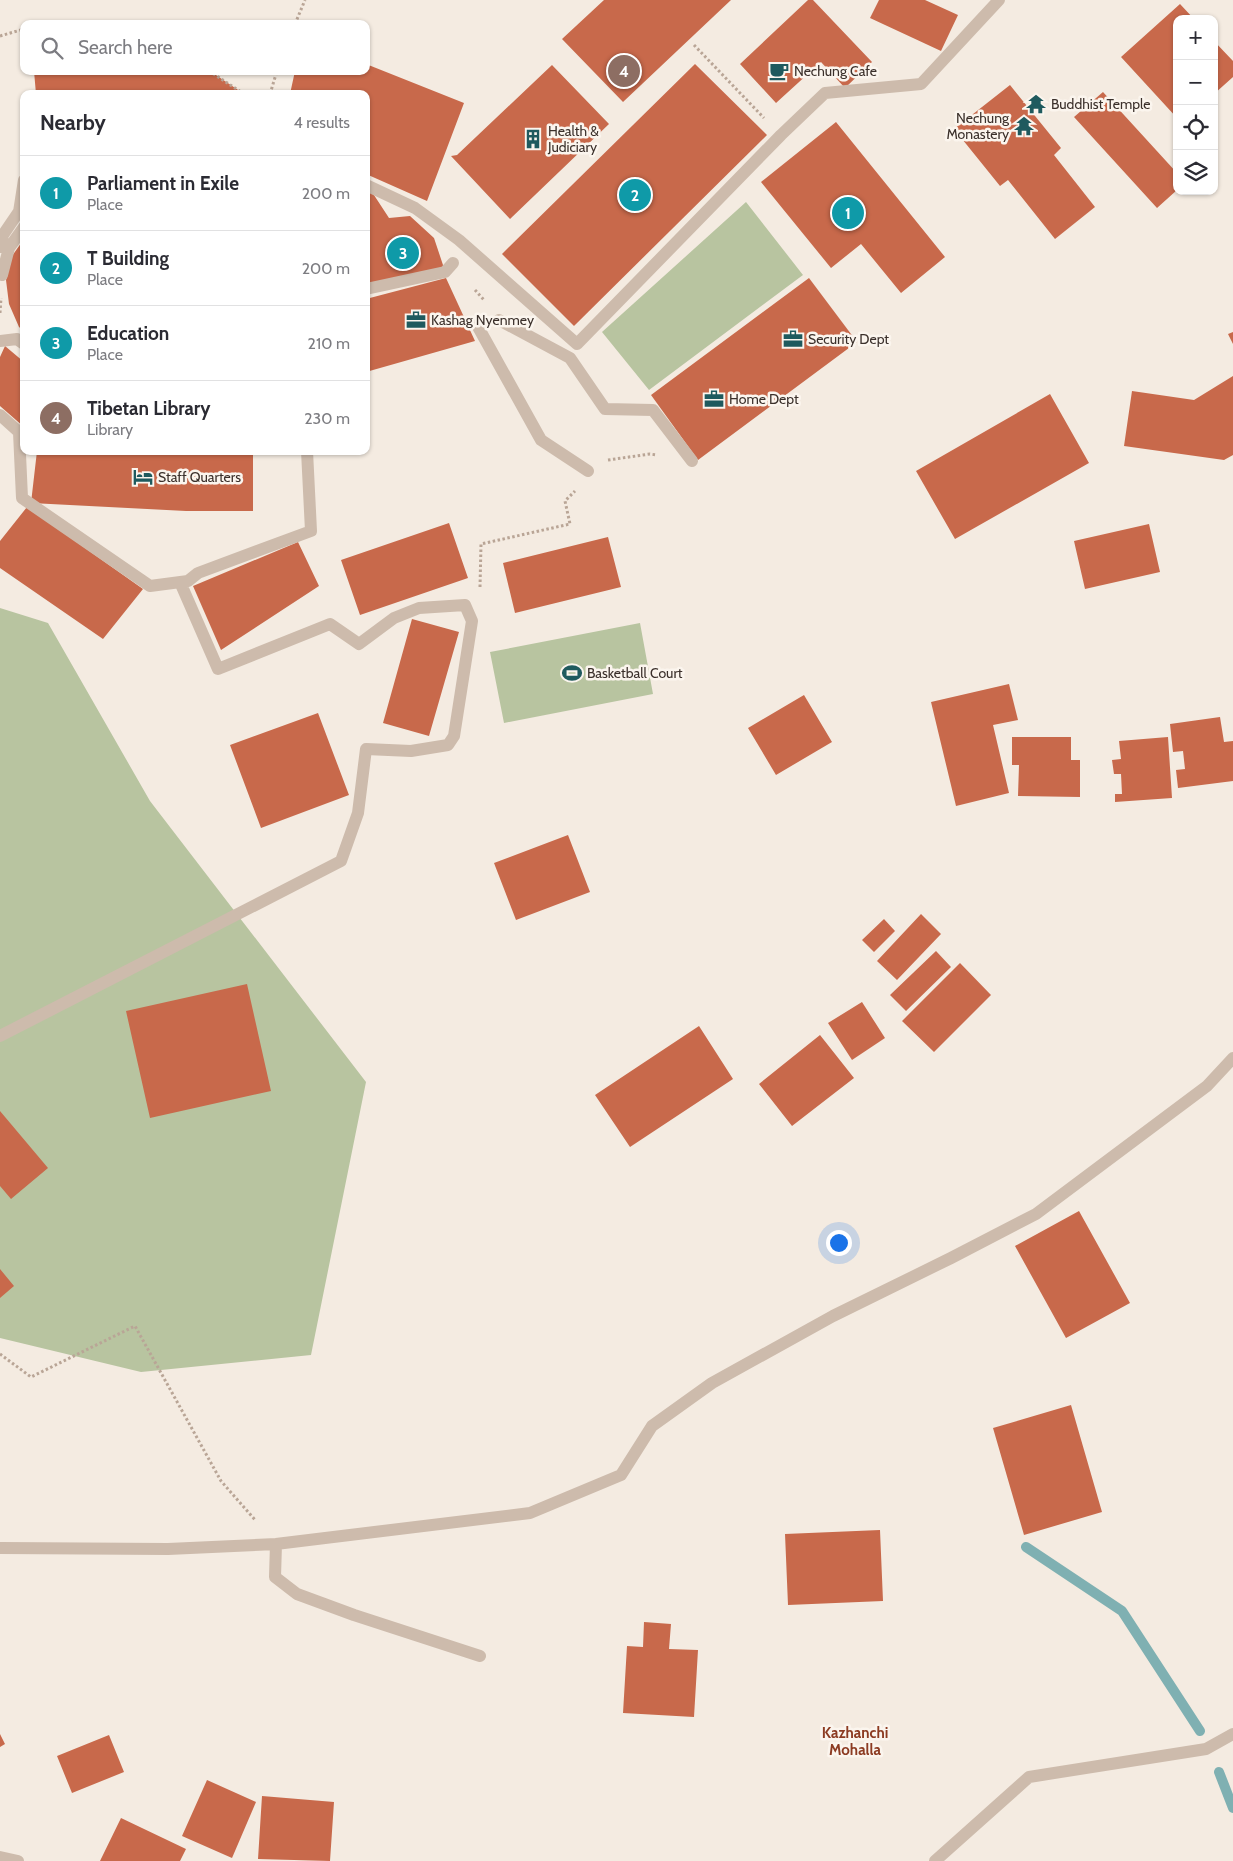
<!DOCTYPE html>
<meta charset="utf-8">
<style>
:root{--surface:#fff;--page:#f2f2f3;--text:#2b2b33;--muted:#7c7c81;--line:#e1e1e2;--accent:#1a73e8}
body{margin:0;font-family:Cabin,sans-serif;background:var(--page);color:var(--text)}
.controls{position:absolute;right:15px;top:15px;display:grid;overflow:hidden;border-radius:10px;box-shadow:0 1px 4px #0004}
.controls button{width:45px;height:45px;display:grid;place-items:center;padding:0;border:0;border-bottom:1px solid var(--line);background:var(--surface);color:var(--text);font:25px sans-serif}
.you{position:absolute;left:838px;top:1242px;width:18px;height:18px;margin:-12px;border:4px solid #fff;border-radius:50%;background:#1a73e8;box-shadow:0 0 0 8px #1a73e833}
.badge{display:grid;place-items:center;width:32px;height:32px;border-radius:50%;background:var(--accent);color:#fff;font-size:16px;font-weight:700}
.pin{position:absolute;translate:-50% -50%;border:2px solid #fff;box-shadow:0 1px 5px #0006}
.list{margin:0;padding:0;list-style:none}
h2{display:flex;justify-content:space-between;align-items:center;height:65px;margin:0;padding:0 20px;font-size:21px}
h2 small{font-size:16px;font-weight:400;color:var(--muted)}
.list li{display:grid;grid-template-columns:32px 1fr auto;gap:15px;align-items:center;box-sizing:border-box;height:75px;padding:0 20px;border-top:1px solid var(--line)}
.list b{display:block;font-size:19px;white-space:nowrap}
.list p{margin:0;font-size:16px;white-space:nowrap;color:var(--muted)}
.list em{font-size:16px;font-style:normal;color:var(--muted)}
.icon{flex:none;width:28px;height:28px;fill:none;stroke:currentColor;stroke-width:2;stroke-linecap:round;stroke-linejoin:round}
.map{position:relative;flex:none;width:1233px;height:1861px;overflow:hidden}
.search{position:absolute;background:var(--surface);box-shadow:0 1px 4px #0004;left:20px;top:20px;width:350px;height:55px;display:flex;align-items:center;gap:12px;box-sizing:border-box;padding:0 18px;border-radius:10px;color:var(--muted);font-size:19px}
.panel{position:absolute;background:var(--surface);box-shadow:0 1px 4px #0004;left:20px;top:90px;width:350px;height:365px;border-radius:10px}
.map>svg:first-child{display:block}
.green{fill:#b8c4a0}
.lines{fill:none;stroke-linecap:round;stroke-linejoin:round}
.stream{stroke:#7fb0b2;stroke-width:10}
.building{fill:#c8694b}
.path{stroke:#b9a596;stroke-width:3;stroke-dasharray:2.5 2.5;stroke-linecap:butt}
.minor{stroke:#cdbbac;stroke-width:12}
.labels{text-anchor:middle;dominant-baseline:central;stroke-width:5;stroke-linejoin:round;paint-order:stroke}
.poi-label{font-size:14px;fill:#3b302b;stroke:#fbf5ee;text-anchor:start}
.neighbourhood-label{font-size:15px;font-weight:bold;fill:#8c3b22;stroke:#fbf5ee}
</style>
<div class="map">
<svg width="1233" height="1861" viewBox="0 0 1233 1861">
<rect width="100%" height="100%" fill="#f4ebe1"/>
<path class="green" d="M746,202L803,275L649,390L602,332Z
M0,608L48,623L150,801L366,1082L311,1355L141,1372L0,1338Z
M640,623L653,694L504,723L490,652Z"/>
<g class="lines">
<path class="stream" d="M1026,1547L1122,1611L1200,1731
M1219,1772L1233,1808"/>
</g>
<path class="building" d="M604,0H731L623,102L562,39Z
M808,0H813L872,62L845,88L821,62L776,103L740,64Z
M879,0H925L958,15L941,51L870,18Z
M1180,4L1194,19H1177V118L1121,57Z
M1214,41L1233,61V77L1214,94Z
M366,64L464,103L427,201L366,174V94H290L295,71H366Z
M695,64L767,135L574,326L502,254Z
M552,65L609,124L510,219L451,156L457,155Z
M34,71H208L213,73L244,94H36Z
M1010,85L1061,148L1054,155L1095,207L1055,239L1008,180L1000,186L954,129Z
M1103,92L1177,173V190L1157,208L1074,117Z
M836,122L945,257L901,293L861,244L831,268L761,182Z
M366,192H372L389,218L410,216L434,238L444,268L366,285Z
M24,239V331L19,327L9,304L6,280L12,256Z
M446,278L475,341L366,372V299Z
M809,278L857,342L698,460L651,395Z
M1233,332V344L1228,334Z
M5,346L24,362V427L0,406V357Z
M1233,376V455L1224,460L1124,446L1132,391L1194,400Z
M1050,394L1089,463L955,539L916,471Z
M37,451H253V511H186L31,503Z
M27,507L143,589L103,639L0,568V541Z
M449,523L468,578L360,615L341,560Z
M1149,524L1160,572L1085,589L1074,541Z
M608,537L621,587L515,613L503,563Z
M298,542L319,586L221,650L193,586Z
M412,619L459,632L429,736L383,723Z
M1009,684L1018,720L993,725L1009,793L956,806L931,702Z
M804,695L832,742L776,775L748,728Z
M318,713L349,795L261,828L230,745Z
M1220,717L1224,742L1233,741V781L1178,788L1176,770L1185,769L1183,751L1173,752L1170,724Z
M1012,737H1071V760H1080V797L1018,796L1019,765H1012Z
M1168,737L1172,798L1115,802V794H1122L1121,774H1114L1112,760L1121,759L1119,741Z
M568,835L590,892L516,920L494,863Z
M921,914L941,934L897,980L877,961Z
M884,919L895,931L874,952L862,940Z
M936,951L951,967L906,1011L890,995Z
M960,963L991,995L934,1052L902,1021Z
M247,984L271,1091L150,1118L126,1011Z
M862,1002L885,1038L852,1060L828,1023Z
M699,1026L733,1079L630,1147L595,1095Z
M820,1035L854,1078L792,1126L759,1084Z
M0,1111L48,1168L11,1199L0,1186Z
M1079,1211L1130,1303L1066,1338L1015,1246Z
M0,1269L14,1286L0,1298Z
M1071,1405L1102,1512L1024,1535L993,1428Z
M880,1530L883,1601L788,1605L785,1534Z
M644,1622L671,1624L669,1649L698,1650L694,1717L623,1713L627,1646L643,1647Z
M0,1734L5,1744L0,1747Z
M109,1735L124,1772L72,1793L57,1756Z
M207,1780L256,1802L232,1858L182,1836Z
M262,1796L334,1802L330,1861L258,1859Z
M121,1818L186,1849L180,1861H100Z"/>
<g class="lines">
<path class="path" d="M295,24L305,0
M0,36L24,29
M694,45L764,118
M209,71L244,94
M270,94L277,71
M475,290L484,300
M0,313L1,298
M608,460L650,454L657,455
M480,587L481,544L570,524L565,501L575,491
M0,1354L31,1377L135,1326L221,1481L256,1521"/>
<path class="minor" d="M366,185L415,208L459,240L577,344L781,135L825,93L921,84L999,0
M19,212L24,180
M0,247L3,235L24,204
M2,275L9,248L24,227
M366,289L445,272L453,263
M499,320L570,358L605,409L653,410L692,461
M477,325L541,440L588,471
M0,341L17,339L24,344
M0,415L19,432L22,498L150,586L188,581L198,573L311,531L307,451
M0,1036L341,861L358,813L366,749L411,751L448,745L454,736L472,621L465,605L419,608L394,618L359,644L330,624L218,669L180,582
M276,1544L275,1577L297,1594L354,1615L480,1656
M0,1548L168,1549L276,1544L530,1513L621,1475L652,1426L712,1383L833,1316L951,1258L1036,1214L1207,1086L1233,1058
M0,1857L18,1861
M935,1861L1029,1777L1206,1749L1233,1734"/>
</g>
<defs>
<symbol id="cafe-bare" viewBox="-9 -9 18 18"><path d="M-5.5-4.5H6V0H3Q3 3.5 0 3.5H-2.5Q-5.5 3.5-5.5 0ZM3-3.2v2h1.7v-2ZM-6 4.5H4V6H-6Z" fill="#1f5a5e" stroke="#fbf5ee" stroke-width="2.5" paint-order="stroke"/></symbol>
<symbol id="temple-bare" viewBox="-9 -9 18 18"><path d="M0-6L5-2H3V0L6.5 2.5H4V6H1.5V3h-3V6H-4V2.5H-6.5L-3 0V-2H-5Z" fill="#1f5a5e" stroke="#fbf5ee" stroke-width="2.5" paint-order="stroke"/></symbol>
<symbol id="building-bare" viewBox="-9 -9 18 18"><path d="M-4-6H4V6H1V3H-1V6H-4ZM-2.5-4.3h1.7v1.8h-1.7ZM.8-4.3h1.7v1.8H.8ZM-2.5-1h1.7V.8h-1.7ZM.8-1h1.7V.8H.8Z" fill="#1f5a5e" stroke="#fbf5ee" stroke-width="2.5" paint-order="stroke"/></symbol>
<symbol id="office-bare" viewBox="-9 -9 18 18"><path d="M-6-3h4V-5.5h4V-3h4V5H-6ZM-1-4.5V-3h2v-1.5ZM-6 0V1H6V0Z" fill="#1f5a5e" stroke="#fbf5ee" stroke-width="2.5" paint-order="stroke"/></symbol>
<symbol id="hotel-bare" viewBox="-9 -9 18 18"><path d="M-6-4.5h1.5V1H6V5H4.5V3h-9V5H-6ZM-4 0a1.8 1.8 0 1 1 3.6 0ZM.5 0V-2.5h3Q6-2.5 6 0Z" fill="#1f5a5e" stroke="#fbf5ee" stroke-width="2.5" paint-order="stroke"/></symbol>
<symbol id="stadium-bare" viewBox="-9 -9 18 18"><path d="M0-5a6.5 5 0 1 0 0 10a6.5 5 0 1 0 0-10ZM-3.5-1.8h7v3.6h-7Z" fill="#1f5a5e" stroke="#fbf5ee" stroke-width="2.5" paint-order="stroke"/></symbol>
</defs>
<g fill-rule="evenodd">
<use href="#cafe-bare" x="765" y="57" width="28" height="28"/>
<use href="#temple-bare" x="1022" y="90" width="28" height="28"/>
<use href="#temple-bare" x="1010" y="112" width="28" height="28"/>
<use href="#building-bare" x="519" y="125" width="28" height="28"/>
<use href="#office-bare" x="402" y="306" width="28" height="28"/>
<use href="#office-bare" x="779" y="325" width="28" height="28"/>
<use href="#office-bare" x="700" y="385" width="28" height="28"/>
<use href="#hotel-bare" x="129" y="463" width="28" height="28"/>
<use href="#stadium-bare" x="558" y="659" width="28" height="28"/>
</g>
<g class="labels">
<g class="poi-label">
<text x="794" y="71">Nechung Cafe</text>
<text x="1051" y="104">Buddhist Temple</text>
<text x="1009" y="118" text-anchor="end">Nechung<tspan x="1009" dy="16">Monastery</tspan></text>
<text x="548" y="131">Health &amp;<tspan x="548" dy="16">Judiciary</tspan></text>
<text x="431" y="320">Kashag Nyenmey</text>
<text x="808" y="339">Security Dept</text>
<text x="729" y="399">Home Dept</text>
<text x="158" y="477">Staff Quarters</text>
<text x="587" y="673">Basketball Court</text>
</g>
<g class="neighbourhood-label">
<text x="855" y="1733">Kazhanchi<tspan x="855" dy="17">Mohalla</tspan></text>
</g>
</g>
</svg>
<div class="controls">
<button>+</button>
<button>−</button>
<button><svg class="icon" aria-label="locate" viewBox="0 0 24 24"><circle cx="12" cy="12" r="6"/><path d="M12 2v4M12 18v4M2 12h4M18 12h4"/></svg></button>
<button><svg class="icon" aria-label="layers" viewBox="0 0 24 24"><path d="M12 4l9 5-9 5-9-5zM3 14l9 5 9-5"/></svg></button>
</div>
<div class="you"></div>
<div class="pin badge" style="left:848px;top:213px;background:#0f9aa8">1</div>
<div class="pin badge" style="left:635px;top:195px;background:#0f9aa8">2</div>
<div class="pin badge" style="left:403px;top:253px;background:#0f9aa8">3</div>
<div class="pin badge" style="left:624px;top:71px;background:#8d6e63">4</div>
<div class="search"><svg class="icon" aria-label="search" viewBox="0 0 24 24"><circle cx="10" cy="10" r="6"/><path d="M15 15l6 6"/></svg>Search here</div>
<section class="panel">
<h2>Nearby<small>4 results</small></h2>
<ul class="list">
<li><span class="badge" style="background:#0f9aa8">1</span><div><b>Parliament in Exile</b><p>Place</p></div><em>200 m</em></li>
<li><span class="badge" style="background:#0f9aa8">2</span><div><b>T Building</b><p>Place</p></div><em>200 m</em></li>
<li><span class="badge" style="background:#0f9aa8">3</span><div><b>Education</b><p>Place</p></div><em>210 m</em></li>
<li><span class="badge" style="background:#8d6e63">4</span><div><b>Tibetan Library</b><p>Library</p></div><em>230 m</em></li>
</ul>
</section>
</div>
